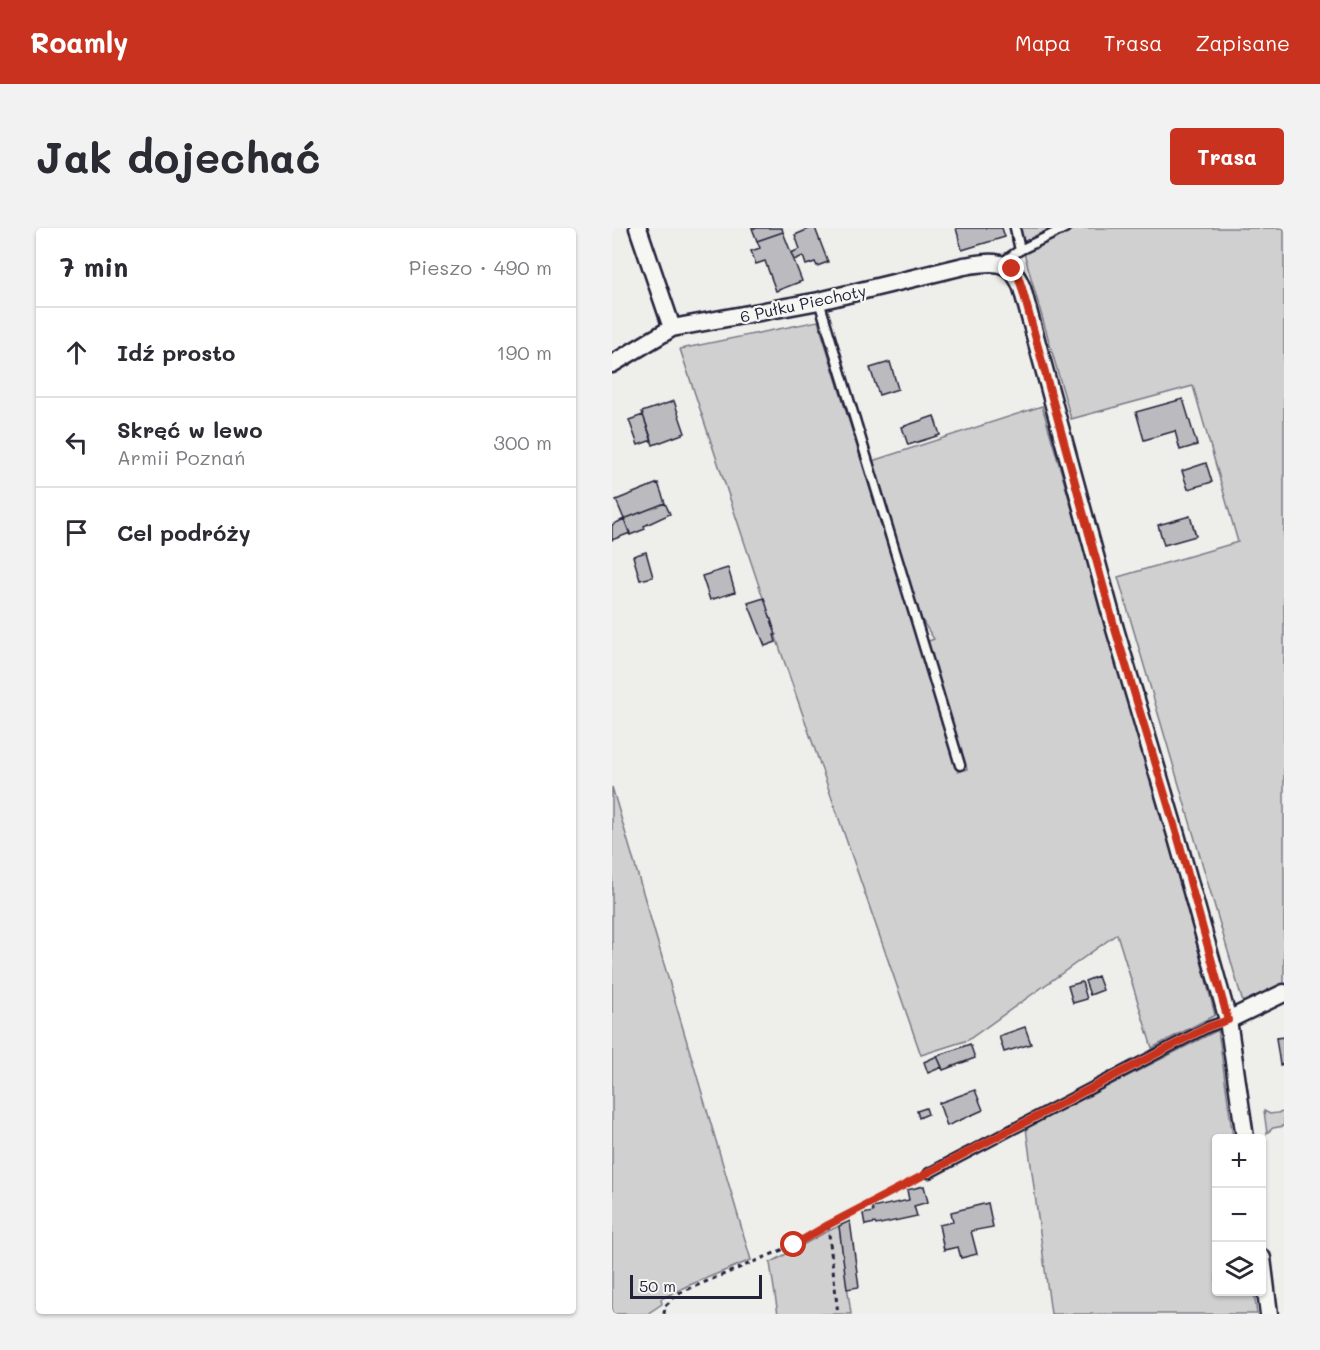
<!DOCTYPE html>
<html lang="pl">
<meta charset="utf-8">
<style>
:root{--surface:#fff;--page:#f2f2f3;--text:#2b2b33;--muted:#7c7c81;--line:#e1e1e2;--accent:#c8321e}
body{margin:0;font-family:Mali,sans-serif;background:var(--page);color:var(--text)}
.controls{position:absolute;right:18px;bottom:18px;display:grid;overflow:hidden;border-radius:6px;box-shadow:0 2px 4px #0004}
.controls button{width:54px;height:54px;display:grid;place-items:center;padding:0;border:0;border-bottom:2px solid var(--line);background:var(--surface);color:var(--text);font:30px sans-serif}
.scale{position:absolute;left:18px;bottom:15px;width:132px;box-sizing:border-box;padding-left:6px;border:3px solid #22223b;border-top:0;font-size:16px;line-height:21px;white-space:nowrap;color:#22223b;-webkit-text-stroke:4px #f6f6f2;paint-order:stroke}
.stop{position:absolute;width:18px;height:18px;margin:-14px;border:4px solid #c8321e;border-radius:50%;background:#fff}
.stop.end{background:#c8321e;border-color:#fff;box-shadow:0 2px 6px #0008}
.list{margin:0;padding:0;list-style:none}
h2{display:flex;justify-content:space-between;align-items:center;height:78px;margin:0;padding:0 24px;font-size:26px}
h2 small{font-size:20px;font-weight:400;color:var(--muted)}
.list li{display:grid;grid-template-columns:39px 1fr auto;gap:18px;align-items:center;box-sizing:border-box;height:90px;padding:0 24px;border-top:2px solid var(--line)}
.list b{display:block;font-size:22px;white-space:nowrap}
.list p{margin:0;font-size:20px;white-space:nowrap;color:var(--muted)}
.list em{font-size:20px;font-style:normal;color:var(--muted)}
.icon{flex:none;width:33px;height:33px;fill:none;stroke:currentColor;stroke-width:2;stroke-linecap:round;stroke-linejoin:round}
.map{position:relative;flex:none;width:672px;height:1086px;overflow:hidden;border-radius:6px}
header{display:flex;align-items:center;gap:36px;box-sizing:border-box;height:84px;padding:0 30px;background:var(--accent);color:#fff}
header strong{font-size:28px}
nav{display:flex;gap:33px;margin-inline-start:auto;font-size:21px}
.intro{display:flex;align-items:center;justify-content:space-between;box-sizing:border-box;height:144px;padding:0 36px}
h1{margin:0;font-size:42px}
.button{padding:15px 27px;border-radius:6px;background:var(--accent);color:#fff;font-size:21px;font-weight:700}
main{display:flex;gap:36px;padding:0 36px}
aside{flex:1;background:var(--surface);border-radius:6px;box-shadow:0 2px 4px #0004}
.map>svg:first-child{display:block}
.green{fill:#d0d0d1;stroke:#797986;stroke-width:1.5}
.building{fill:#bbbbbf;stroke:#22223b;stroke-width:1.5}
.lines{fill:none;stroke-linecap:round;stroke-linejoin:round}
.service-casing{stroke:#22223b;stroke-width:13}
.minor-casing{stroke:#22223b;stroke-width:21}
.path{stroke:#22223b;stroke-width:3;stroke-dasharray:4.5 4.5;stroke-linecap:butt}
.service{stroke:#f6f6f2;stroke-width:8}
.minor{stroke:#f6f6f2;stroke-width:16}
.route{stroke:#c8321e;stroke-width:8}
.labels{text-anchor:middle;dominant-baseline:central;stroke-width:4.5;stroke-linejoin:round;paint-order:stroke}
.street-label{font-size:16px;fill:#22223b;stroke:#f6f6f2}
</style>
<header>
<strong>Roamly</strong>
<nav><a>Mapa</a><a>Trasa</a><a>Zapisane</a></nav>
</header>
<div class="intro"><h1>Jak dojechać</h1><a class="button">Trasa</a></div>
<main>
<aside>
<h2>7 min<small>Pieszo · 490 m</small></h2>
<ul class="list">
<li><svg class="icon" aria-label="ahead" viewBox="0 0 24 24"><path d="M12 20V5M6 11l6-6 6 6"/></svg><div><b>Idź prosto</b></div><em>190 m</em></li>
<li><svg class="icon" aria-label="left" viewBox="0 0 24 24"><path d="M17 20v-9H6M10 6l-5 5 5 5"/></svg><div><b>Skręć w lewo</b><p>Armii Poznań</p></div><em>300 m</em></li>
<li><svg class="icon" aria-label="arrive" viewBox="0 0 24 24"><path d="M6 21V4h12l-3 4 3 4H6"/></svg><div><b>Cel podróży</b></div></li>
</ul>
</aside>
<div class="map">
<svg width="672" height="1086" viewBox="0 0 672 1086">
<rect width="100%" height="100%" fill="#eeeeeb"/>
<filter id="ink" filterUnits="userSpaceOnUse"><feTurbulence type="fractalNoise" baseFrequency=".0167" numOctaves="2"/><feDisplacementMap in="SourceGraphic" scale="12" xChannelSelector="R" yChannelSelector="G"/><feConvolveMatrix kernelMatrix="1 2 1 2 8 2 1 2 1" color-interpolation-filters="sRGB"/></filter>
<g filter="url(#ink)">
<path class="green" d="M407,0H440L411,14Z
M464,0H672V758L632,778L506,349L626,314L581,158L459,191L412,25Z
M206,93L346,544L355,541L314,414L322,411L308,389L260,233L430,178L570,659L603,787L540,820L505,706L356,812L309,827L168,421L68,121Z
M0,559L139,1032L75,1058L49,1071L50,1076L35,1086H0Z
M606,802L621,910H604V1064H642L645,1086H439L414,900Z
M652,883L658,886L672,884V898L661,900L655,905Z
M227,998L239,1086H166L158,1035L212,1005Z"/>
<path class="building" d="M140,0H170L171,4L145,13Z
M199,0H203L216,34L205,38L203,34L194,37L191,28L182,32L179,25L188,21L183,7Z
M344,0H390L393,9L350,22Z
M171,4L190,53L164,63L153,33L144,36L139,23L148,20L145,13Z
M278,134L286,161L267,167L258,140Z
M571,171L585,217L568,222L563,203L532,212L524,184Z
M62,173L73,205L41,217L30,184Z
M31,187L40,212L26,217L17,192Z
M322,188L328,207L296,217L290,199Z
M594,235L600,254L576,261L570,243Z
M46,255L53,275L12,291L4,272Z
M53,275L58,286L32,298L33,301L18,307L12,291Z
M578,288L584,308L552,317L546,297Z
M12,291L18,305L0,312V297Z
M34,324L41,349L28,352L21,328Z
M116,340L123,364L98,372L90,348Z
M152,370L164,407H162L164,414L153,418L136,375Z
M486,748L491,762L478,767L473,753Z
M470,754L475,771L461,775L456,758Z
M413,799L419,816L392,824L387,808Z
M672,809V836L668,837L664,810Z
M358,816L363,830L331,842L325,828Z
M325,828L330,839L316,845L312,834Z
M363,862L371,882L335,898L327,875Z
M314,880L316,886L307,890L305,883Z
M312,958L316,974L302,978L305,988L264,997L263,995L253,997L251,986L261,984L260,980L297,972L295,962Z
M376,975L381,999L359,1003L365,1026L349,1030L346,1019L332,1022L327,997L341,994L339,984Z
M238,993L247,1059L235,1061L227,998Z"/>
<g class="lines">
<defs>
<path id="service" d="M403,0L408,22
M389,35L408,22L453,0
M207,73L348,537
M317,945L596,799L616,792"/>
<path id="minor" d="M26,0L60,100
M0,136L60,100L207,73L352,38C380,33 399,30 410,60L503,401L565,610L616,792L633,910
M616,792L672,765
M650,1030L657,1086"/>
</defs>
<use href="#service" class="service-casing"/>
<use href="#minor" class="minor-casing"/>
<path class="path" d="M216,997L226,1086
M52,1086L53,1078L67,1065L182,1017L216,997L308,950"/>
<use href="#service" class="service"/>
<use href="#minor" class="minor"/>
</g>
</g>
<g class="lines" filter="url(#ink)">
<path class="route" d="M182,1017L216,997L596,799L616,792L566,610L503,401L410,60L406,48L400,41"/>
</g>
<g class="labels">
<g class="street-label">
<text transform="translate(191 75) rotate(-12)">6 Pułku Piechoty</text>
</g>
</g>
</svg>
<div class="controls">
<button>+</button>
<button>−</button>
<button><svg class="icon" aria-label="layers" viewBox="0 0 24 24"><path d="M12 4l9 5-9 5-9-5zM3 14l9 5 9-5"/></svg></button>
</div>
<div class="scale">50 m</div>
<div class="stop" style="left:182px;top:1017px"></div>
<div class="stop end" style="left:400px;top:41px"></div>
</div>
</main>
